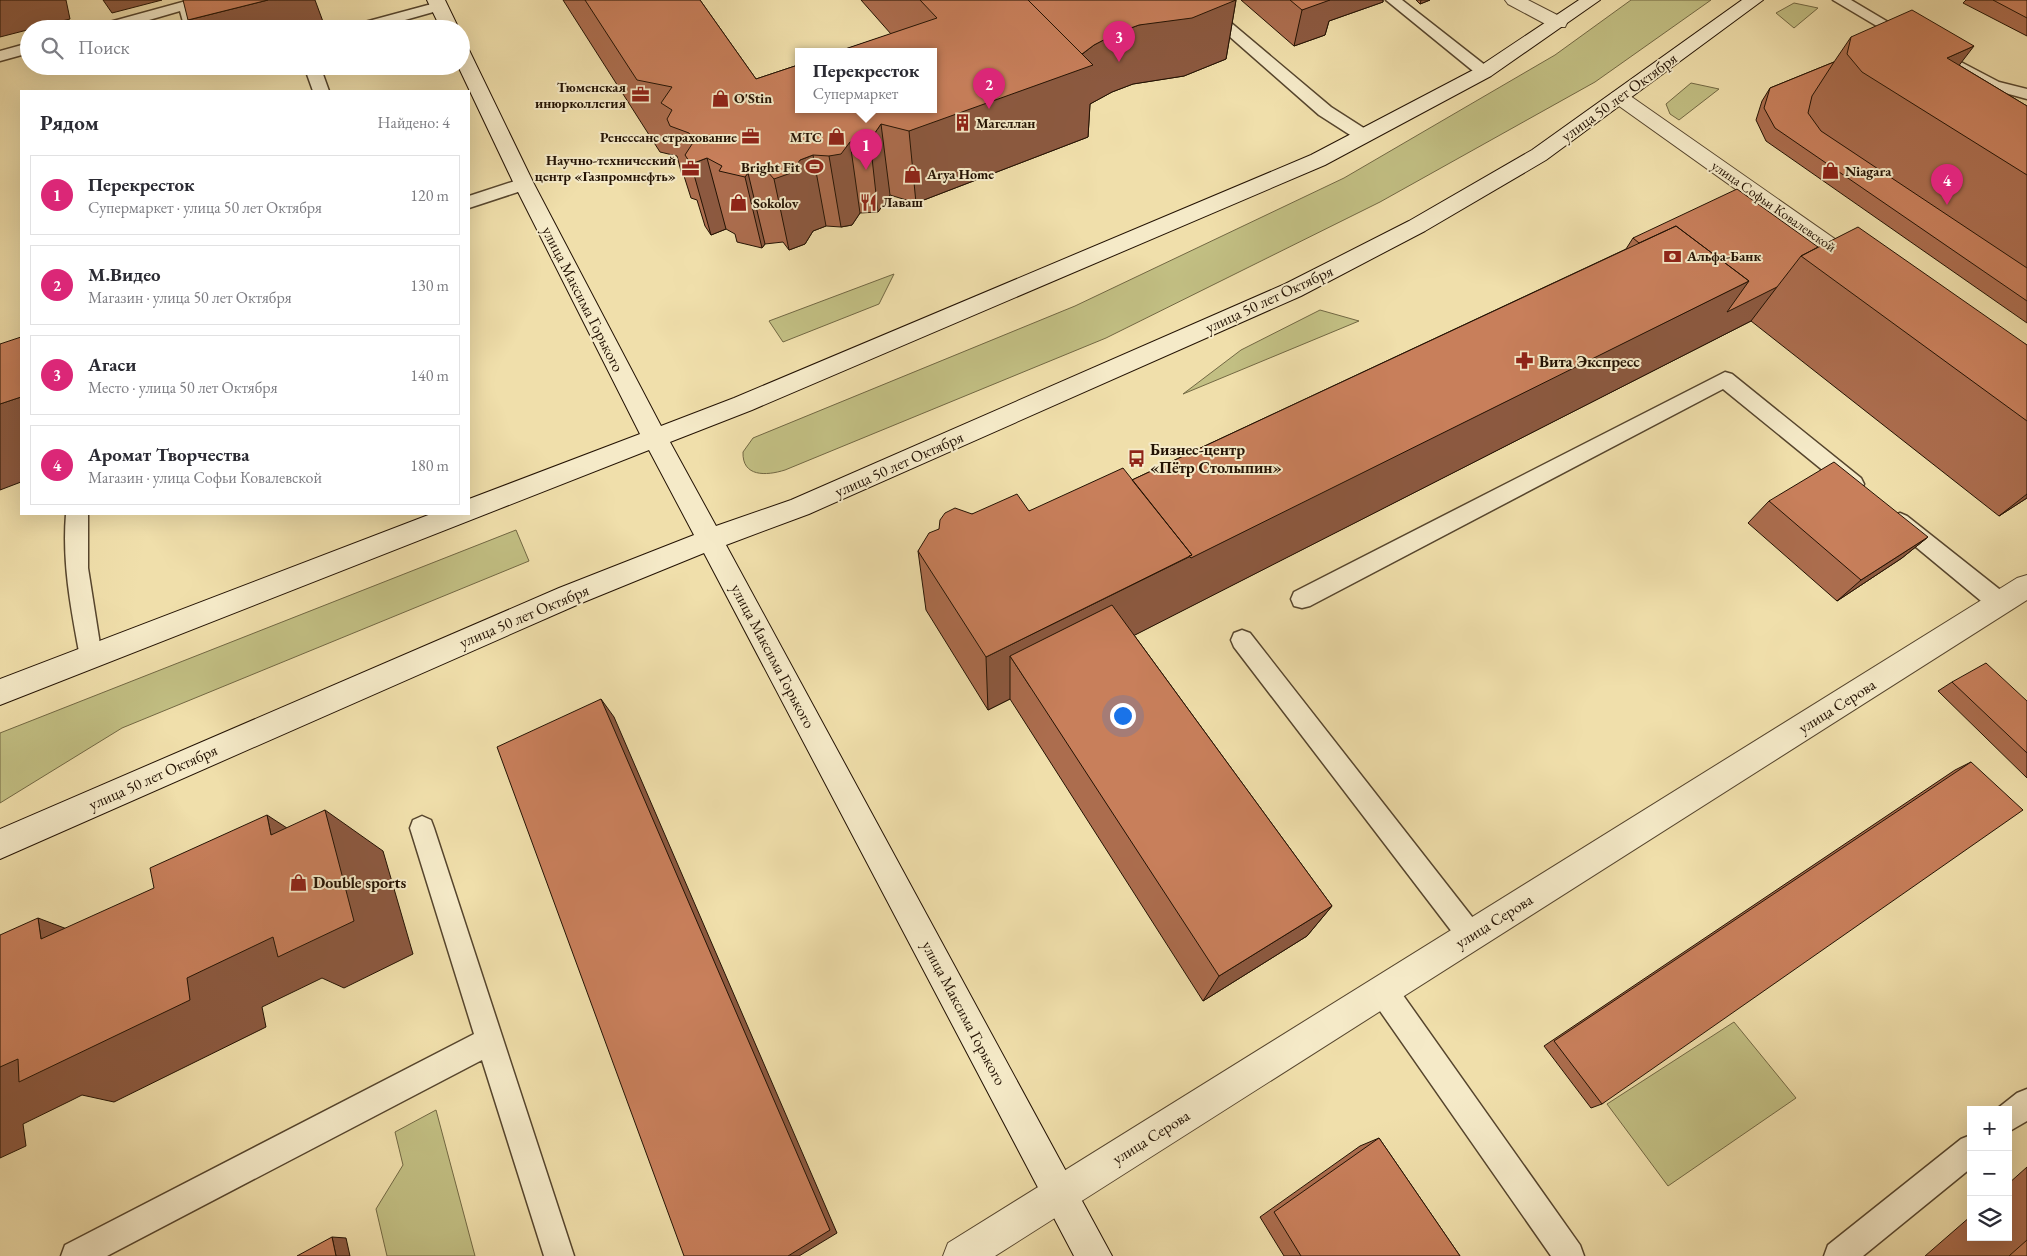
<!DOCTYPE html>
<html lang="ru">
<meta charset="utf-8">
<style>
:root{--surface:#fff;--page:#f7f7f7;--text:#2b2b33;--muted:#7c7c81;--line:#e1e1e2;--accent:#db2777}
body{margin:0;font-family:"EB Garamond",serif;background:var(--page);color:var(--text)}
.controls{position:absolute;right:15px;bottom:15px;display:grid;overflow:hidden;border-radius:0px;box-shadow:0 5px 20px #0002}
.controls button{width:45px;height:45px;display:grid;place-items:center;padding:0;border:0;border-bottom:1px solid var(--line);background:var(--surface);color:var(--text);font:25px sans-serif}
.you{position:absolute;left:1122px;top:715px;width:18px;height:18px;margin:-12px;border:4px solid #fff;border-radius:50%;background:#1a73e8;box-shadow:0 0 0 8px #1a73e833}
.badge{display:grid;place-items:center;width:32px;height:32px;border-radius:50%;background:var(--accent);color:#fff;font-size:16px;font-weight:700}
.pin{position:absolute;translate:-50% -41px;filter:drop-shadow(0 1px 2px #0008)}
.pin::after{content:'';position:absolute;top:26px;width:18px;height:15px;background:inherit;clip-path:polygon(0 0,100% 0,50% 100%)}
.popup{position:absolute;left:795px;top:48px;width:142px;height:65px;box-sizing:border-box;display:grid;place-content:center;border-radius:0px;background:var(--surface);filter:drop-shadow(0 1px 4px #0005);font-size:16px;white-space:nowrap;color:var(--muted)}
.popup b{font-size:19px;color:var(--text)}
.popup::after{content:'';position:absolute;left:50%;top:100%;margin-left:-10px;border:10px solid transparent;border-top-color:var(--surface)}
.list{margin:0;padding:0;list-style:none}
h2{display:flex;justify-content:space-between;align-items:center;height:65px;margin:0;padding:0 20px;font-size:21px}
h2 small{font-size:16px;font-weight:400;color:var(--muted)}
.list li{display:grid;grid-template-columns:32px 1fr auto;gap:15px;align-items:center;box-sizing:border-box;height:80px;margin:0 10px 10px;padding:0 10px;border:1px solid var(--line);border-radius:0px}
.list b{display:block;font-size:19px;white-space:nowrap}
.list p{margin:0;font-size:16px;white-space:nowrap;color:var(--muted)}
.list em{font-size:16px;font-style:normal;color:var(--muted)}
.icon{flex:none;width:28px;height:28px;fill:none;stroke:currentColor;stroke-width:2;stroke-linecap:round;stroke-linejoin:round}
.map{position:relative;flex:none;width:2027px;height:1256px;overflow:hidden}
.search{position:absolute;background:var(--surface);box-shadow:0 5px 20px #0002;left:20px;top:20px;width:450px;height:55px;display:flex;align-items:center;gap:12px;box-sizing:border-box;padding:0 18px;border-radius:28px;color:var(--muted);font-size:19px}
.panel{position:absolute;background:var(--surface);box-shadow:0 5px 20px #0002;left:20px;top:90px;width:450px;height:425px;border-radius:0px}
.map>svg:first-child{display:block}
.green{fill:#c2bf83;stroke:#726843}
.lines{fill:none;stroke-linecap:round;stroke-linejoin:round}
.lane-casing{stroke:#56452d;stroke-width:3}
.street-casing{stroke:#56452d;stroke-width:2}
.secondary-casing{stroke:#231203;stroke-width:2}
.lane{fill:#f5eac8;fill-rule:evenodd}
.street{fill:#f5eac8;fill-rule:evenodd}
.secondary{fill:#f5eac8;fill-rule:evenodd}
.wall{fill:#ac6d4e;stroke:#231203}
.shaded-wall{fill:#8c5940;stroke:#231203}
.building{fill:#c87f5b;stroke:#231203}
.labels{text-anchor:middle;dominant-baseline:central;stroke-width:4;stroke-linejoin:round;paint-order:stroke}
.far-poi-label{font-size:14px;font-weight:bold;fill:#231203;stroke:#f5eac8;text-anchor:start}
.far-street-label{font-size:14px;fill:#231203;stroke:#f5eac8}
.street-label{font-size:16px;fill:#231203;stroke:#f5eac8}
.poi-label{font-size:16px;font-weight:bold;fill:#231203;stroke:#f5eac8;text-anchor:start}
</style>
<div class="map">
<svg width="2027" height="1256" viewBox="0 0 2027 1256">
<rect width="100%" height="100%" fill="#f0dfab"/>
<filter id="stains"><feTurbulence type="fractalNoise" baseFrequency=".004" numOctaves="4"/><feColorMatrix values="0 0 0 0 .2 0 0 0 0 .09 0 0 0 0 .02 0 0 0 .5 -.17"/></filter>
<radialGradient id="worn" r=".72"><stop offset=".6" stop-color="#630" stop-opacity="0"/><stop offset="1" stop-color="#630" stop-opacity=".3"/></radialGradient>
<path class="green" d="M1631,0H1711L1595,82L1380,202L1106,338L785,470C766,476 742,477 743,452L753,438L1075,306L1344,178L1555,55Z
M1794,3L1818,8L1794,28L1776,13Z
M1691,83L1719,89L1679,120L1670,114L1666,104Z
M894,274L879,304L783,342L769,321Z
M1320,310L1359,321L1183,394L1241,350Z
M516,530L529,561L122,728L0,803V733Z
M1734,1022L1796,1098L1668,1186L1607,1104Z
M436,1110L475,1256H387L376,1209L403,1165L395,1132Z"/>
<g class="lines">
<defs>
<path id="lane" d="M1188,0H1204L1331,107L1370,132L1372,136L1370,140H1358L1319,115Z
M1386,0H1402L1490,69L1492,72L1490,75H1478Z
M1833,0H1851L1915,38L1912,41H1902Z
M186,1L193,5L201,29H185L180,11L118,29H93L95,26Z
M439,2L444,3L446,6L444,9L373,29H348L350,26Z
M29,43V53L0,61V51Z
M1957,60L1999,82L2027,89V99L1987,88L1951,68L1949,65L1951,62Z
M197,66H224C219,73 208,74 200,72Z
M304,66H320L329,91H313Z
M524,178L530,180L533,184L530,188L469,208V196Z
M1725,372L1732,374L1861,478L1864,484L1861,490L1854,492L1847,490L1723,389L1310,606L1302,608L1294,606L1291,599L1294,592Z
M1900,513L1907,516L2008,596L2011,603L2008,610L2000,612L1992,610L1893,528L1889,522L1893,516Z
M66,514H88V568L102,657L99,664L91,667L83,664L80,657C71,609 62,563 66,514Z
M1242,630L1250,633L1480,927L1484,936L1480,945L1471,949L1462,945L1234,647L1231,640L1234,633Z
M422,816L431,820L434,828L574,1256H544L482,1060L107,1256H61L65,1245L474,1034L410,828L413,820Z
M1383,978L1393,981L1580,1245L1584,1256H1551L1373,1001L1370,991L1373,981Z
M2027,1089V1121L2008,1132V1110H1997L1998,1108L2017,1093Z
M1971,1135V1168L1863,1256H1824L1828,1245L1961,1139Z"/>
<path id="street" d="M1505,0H1528L1565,19L1567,23L1565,27H1551L1508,4Z
M1619,91L1626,93L1865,260L1868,265L1865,270L1857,273L1849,270L1612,101L1609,97L1612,93Z
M2027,575V600L995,1256H943L948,1243L2017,578Z"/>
<path id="secondary" d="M427,0H445L459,29H441Z
M1579,0H1600L1491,76L1325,165L752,410L670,442L716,526L791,500L1285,284L1409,221L1532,150L1742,0H1763L1546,160L1425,231L1301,296L809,514L726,545L1112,1256H1074L704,553L579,604L0,859V829L559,588L694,535L649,450L0,705V679L431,514H469V499L640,434L514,184L458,66H461V46L468,48L470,52L534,184L661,426L734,398L1311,155L1477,68Z"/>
</defs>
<use href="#lane" class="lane-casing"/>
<use href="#street" class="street-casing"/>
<use href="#secondary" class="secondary-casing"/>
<use href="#lane" class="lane"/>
<use href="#street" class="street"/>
<use href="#secondary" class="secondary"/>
</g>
<path class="wall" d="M563,0H700L756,79L891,34L861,0H1236L1226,59L1184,76L1133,84L1112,92L1090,104L1088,137L916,203L890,195L878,212L860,213L852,225L841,227L826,226L813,231L805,244L789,250L783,242L765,244L762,248L737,242L735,234L726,229L711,235L705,226L697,200L691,198L684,176L682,175L677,156L660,152Z
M1241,0H1383V2L1329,21L1325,35L1294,46Z
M1416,0H1430L1420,4Z
M1966,0H2027V36L1963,3Z
M1851,37L1959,65L2027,106V323L1766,141L1756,120L1762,101L1770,88L1834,62Z
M1633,238L1818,247L2027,345V498L1999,516L1751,321L1134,635L1332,906L1307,936L1203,1001L1010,699L988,710L926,610L918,551L939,529L972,514L1029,511L1132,480L1626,249Z
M1769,501L1928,537L1902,558L1837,601L1748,523Z
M1952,682L2027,701V778L1938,691Z
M1971,762L1602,1104L1591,1108L1544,1046L1955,770Z
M1379,1138L1460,1256H1284L1260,1217L1360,1146Z
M2027,1167V1256H1925L1971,1216V1237H2008V1184Z"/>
<path class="shaded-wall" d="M0,0H66L70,19L0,37Z
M103,0H162L112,13Z
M268,0H315L325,27L317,29H194L188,20Z
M1236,0L1226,59L1184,76L1133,84L1112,92L1090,104L1088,137L916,203L909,131L1076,59L1094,45L1117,33L1139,25Z
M1321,0H1383V2L1329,21L1325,35L1294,46L1302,10Z
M1421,0H1430L1420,4Z
M1974,46L1924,111L1947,58Z
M881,124L890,195L878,212L870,140Z
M850,142L860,213L852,225L841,227L829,156Z
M813,155L826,226L813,231L805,244L789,250L774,179L800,160Z
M707,158L726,229L711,235L691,164Z
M748,173L765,244L762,248L745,177Z
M1749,281L1777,287L1751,321L1031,688L1010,656V699L988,710L986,657Z
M21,397V482L0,490V404Z
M2027,494V498L1999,516Z
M1928,537L1902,558L1837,601L1861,580Z
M601,699L614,717L837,1233L799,1256H788Z
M325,810L383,851L413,954L344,988L322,978L262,1007L266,1027L114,1102L82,1095L70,1101L23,1124L26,1146L0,1158V1067Z
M267,815L330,856L271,835Z
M1332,906L1307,936L1203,1001L1219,976Z
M38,918L125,951L41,939Z
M332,1237L346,1238L350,1256H336Z"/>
<path class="building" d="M183,0H268L188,20Z
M585,0H700L756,79L798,65V109H934V51H839L937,18L920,0H1028L1093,65L909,131L881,124L870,140L850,142L841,154L829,156L813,155L800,160L791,173L774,179L767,171L748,173L745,177L719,171L722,166L707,158L691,164L685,155L694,141L689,133L670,126L667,119L672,110L661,103L672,87L637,80Z
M1028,0H1236L1192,18L1139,25L1117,33L1094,45L1082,54Z
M1290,0H1330L1302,10Z
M1993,0H2027V18Z
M1912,10L1974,46L1947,58L2027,106V175L1862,72L1847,54L1851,37Z
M1834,62L1812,96L1808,113L1821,131L2027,268V301L1775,128L1764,108L1770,88Z
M1737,189L1818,247L1801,256L1777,287L1727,312L1749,281L1676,226L1639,243L1633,238Z
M1676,226L1749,281L1191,558L1189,556L1192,555L1132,480Z
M1858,227L2027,345V421L1801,256Z
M21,337V397L0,404V344Z
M1834,462L1928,537L1861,580L1769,501Z
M1123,468L1192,555L986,657L918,551L929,533L939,529L940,520L945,513L955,508L972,514L1017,494L1029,511Z
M1112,605L1332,906L1219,976L1010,656Z
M1986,663L2027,701V753L1952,682Z
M601,699L830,1230L788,1256H684L497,747Z
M1971,762L2023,810L1602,1104L1554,1041Z
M325,810L354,921L278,957L273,937L187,978L190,1000L19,1082L18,1059L0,1067V935L38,918L41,939L154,888L150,868L267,815L271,835Z
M1379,1138L1460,1256H1301L1274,1212Z
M332,1237L336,1256H297Z
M2027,1240V1256H2009Z"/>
<defs>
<symbol id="office-bare" viewBox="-9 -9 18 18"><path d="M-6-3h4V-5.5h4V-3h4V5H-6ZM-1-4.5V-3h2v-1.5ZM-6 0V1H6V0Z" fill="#8f2418" stroke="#f5eac8" stroke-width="2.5" paint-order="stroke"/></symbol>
<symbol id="shop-bare" viewBox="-9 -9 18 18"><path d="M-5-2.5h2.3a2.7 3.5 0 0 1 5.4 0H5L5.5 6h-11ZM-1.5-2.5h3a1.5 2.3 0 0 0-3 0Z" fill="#8f2418" stroke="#f5eac8" stroke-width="2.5" paint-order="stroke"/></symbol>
<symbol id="building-bare" viewBox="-9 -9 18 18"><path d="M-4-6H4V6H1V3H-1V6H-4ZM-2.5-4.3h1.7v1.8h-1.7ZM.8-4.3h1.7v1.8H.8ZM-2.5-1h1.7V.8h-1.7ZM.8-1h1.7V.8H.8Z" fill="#8f2418" stroke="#f5eac8" stroke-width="2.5" paint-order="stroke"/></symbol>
<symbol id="stadium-bare" viewBox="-9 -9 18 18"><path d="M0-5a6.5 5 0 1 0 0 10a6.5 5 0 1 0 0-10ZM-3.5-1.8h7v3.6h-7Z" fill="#8f2418" stroke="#f5eac8" stroke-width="2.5" paint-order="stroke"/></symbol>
<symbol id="restaurant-bare" viewBox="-9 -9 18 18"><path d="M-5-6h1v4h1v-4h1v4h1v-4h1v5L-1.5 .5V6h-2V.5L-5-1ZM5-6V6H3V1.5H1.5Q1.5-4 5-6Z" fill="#8f2418" stroke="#f5eac8" stroke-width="2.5" paint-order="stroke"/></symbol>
<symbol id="bank-bare" viewBox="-9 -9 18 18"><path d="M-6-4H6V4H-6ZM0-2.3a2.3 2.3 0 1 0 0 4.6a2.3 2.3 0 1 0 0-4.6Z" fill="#8f2418" stroke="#f5eac8" stroke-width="2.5" paint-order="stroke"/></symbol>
<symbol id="pharmacy-bare" viewBox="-9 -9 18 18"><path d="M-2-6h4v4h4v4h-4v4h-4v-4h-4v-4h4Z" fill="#8f2418" stroke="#f5eac8" stroke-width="2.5" paint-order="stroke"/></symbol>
<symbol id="bus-bare" viewBox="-9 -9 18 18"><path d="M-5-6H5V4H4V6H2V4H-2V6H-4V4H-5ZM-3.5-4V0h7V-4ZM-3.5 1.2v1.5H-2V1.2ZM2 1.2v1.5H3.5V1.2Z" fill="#8f2418" stroke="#f5eac8" stroke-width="2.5" paint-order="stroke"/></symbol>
</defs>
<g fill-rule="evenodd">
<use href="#office-bare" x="628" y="82" width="25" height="25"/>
<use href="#shop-bare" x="708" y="86" width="25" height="25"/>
<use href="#building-bare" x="950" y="110" width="25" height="25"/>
<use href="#office-bare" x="738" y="124" width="25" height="25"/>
<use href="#shop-bare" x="824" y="124" width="25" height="25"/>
<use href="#stadium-bare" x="802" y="154" width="25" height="25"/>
<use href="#office-bare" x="678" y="156" width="25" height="25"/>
<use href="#shop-bare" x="1818" y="158" width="25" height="25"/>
<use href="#shop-bare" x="900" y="162" width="25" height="25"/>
<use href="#restaurant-bare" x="856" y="190" width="25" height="25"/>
<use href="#shop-bare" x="726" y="190" width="25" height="25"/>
<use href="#bank-bare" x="1660" y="244" width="25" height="25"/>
<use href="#pharmacy-bare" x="1512" y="348" width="25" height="25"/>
<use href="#bus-bare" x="1124" y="446" width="25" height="25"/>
<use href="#shop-bare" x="286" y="870" width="25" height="25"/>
</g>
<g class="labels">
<g class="far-poi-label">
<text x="626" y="87" text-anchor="end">Тюменская<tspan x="626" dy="16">инюрколлегия</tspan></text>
<text x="734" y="98">O'Stin</text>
<text x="976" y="123">Магеллан</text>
<text x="737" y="137" text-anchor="end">Ренессанс страхование</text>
<text x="822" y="137" text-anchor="end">МТС</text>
<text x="676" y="160" text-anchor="end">Научно-технический<tspan x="676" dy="16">центр «Газпромнефть»</tspan></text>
<text x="800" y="167" text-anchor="end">Bright Fit</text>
<text x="1845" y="171">Niagara</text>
<text x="927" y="174">Arya Home</text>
<text x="882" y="202">Лаваш</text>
<text x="753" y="203">Sokolov</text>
<text x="1687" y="256">Альфа-Банк</text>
</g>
<g class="far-street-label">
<text transform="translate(1774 206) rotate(35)">улица Софьи Ковалевской</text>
</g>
<g class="street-label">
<text transform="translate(1619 97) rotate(-36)">улица 50 лет Октября</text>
<text transform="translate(583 299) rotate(63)">улица Максима Горького</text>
<text transform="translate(1269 299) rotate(-25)">улица 50 лет Октября</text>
<text transform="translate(899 464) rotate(-24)">улица 50 лет Октября</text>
<text transform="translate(524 616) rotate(-23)">улица 50 лет Октября</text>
<text transform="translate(773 656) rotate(62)">улица Максима Горького</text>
<text transform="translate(1837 706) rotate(-32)">улица Серова</text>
<text transform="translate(153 777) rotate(-24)">улица 50 лет Октября</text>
<text transform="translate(1494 921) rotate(-32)">улица Серова</text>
<text transform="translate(964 1013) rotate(62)">улица Максима Горького</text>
<text transform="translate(1151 1137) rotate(-32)">улица Серова</text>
</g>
<g class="poi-label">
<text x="1539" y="361">Вита Экспресс</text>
<text x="1150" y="449">Бизнес-центр<tspan x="1150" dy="18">«Пётр Столыпин»</tspan></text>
<text x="313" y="882">Double sports</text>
</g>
</g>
<rect width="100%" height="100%" filter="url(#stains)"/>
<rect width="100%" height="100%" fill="url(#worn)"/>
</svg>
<div class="controls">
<button>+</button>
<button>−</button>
<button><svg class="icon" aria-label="layers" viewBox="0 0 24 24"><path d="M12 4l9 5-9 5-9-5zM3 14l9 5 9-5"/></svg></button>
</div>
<div class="you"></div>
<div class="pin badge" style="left:866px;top:170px">1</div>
<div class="popup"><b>Перекресток</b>Супермаркет</div>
<div class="pin badge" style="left:989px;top:109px">2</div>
<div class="pin badge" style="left:1119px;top:62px">3</div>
<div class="pin badge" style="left:1947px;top:205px">4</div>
<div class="search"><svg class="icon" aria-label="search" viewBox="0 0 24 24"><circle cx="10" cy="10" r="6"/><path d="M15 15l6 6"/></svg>Поиск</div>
<section class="panel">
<h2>Рядом<small>Найдено: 4</small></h2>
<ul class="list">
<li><span class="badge">1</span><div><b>Перекресток</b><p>Супермаркет · улица 50 лет Октября</p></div><em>120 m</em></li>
<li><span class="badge">2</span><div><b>М.Видео</b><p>Магазин · улица 50 лет Октября</p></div><em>130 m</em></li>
<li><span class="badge">3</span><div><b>Агаси</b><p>Место · улица 50 лет Октября</p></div><em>140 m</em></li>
<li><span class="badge">4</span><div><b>Аромат Творчества</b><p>Магазин · улица Софьи Ковалевской</p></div><em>180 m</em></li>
</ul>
</section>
</div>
